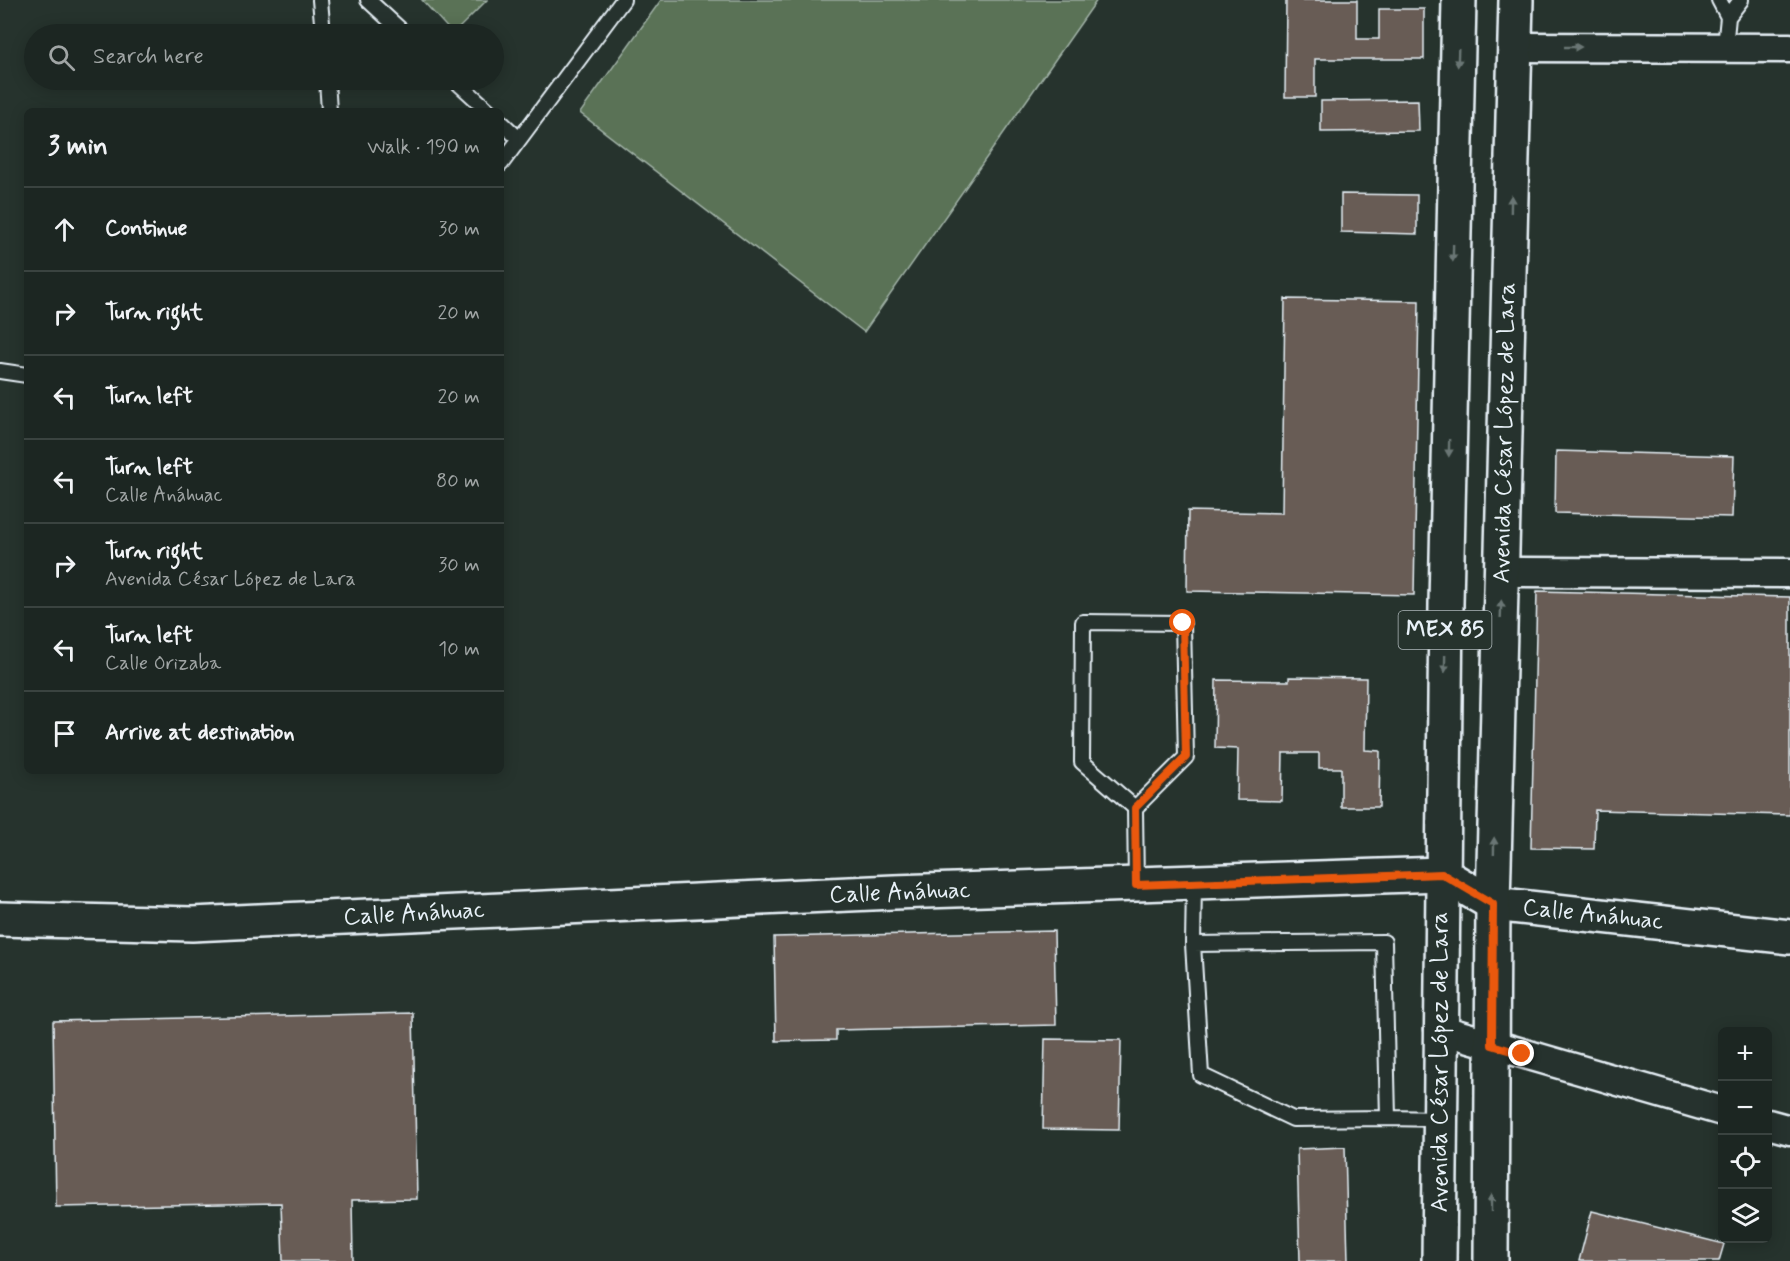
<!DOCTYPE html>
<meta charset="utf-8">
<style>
:root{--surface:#1c2622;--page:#29322f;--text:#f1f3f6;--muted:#a0a5a5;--line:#3a4340}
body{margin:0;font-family:Mynerve,sans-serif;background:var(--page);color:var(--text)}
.controls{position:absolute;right:18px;bottom:18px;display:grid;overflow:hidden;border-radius:9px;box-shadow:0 3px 15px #0003}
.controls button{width:54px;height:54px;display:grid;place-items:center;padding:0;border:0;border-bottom:2px solid var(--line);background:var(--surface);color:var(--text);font:30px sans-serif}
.stop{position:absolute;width:18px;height:18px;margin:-14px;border:4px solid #ea580c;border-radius:50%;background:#fff}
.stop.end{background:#ea580c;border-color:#fff;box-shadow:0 2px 6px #0008}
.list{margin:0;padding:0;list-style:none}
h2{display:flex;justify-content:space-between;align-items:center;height:78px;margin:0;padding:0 24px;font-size:26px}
h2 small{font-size:20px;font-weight:400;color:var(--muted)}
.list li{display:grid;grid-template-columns:39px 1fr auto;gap:18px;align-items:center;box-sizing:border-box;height:84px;padding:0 24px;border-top:2px solid var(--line)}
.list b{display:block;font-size:22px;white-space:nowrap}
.list p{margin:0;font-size:20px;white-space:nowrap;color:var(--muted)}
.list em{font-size:20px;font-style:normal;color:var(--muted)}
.icon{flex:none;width:33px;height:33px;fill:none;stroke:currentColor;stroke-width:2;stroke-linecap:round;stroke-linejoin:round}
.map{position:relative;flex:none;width:1790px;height:1261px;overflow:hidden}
.search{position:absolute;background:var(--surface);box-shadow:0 3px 15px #0003;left:24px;top:24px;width:480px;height:66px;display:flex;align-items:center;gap:15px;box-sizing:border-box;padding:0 21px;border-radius:33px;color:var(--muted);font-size:22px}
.panel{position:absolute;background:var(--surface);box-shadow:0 3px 15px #0003;left:24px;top:108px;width:480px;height:666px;border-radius:9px}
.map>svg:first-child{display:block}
.green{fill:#5a7256;stroke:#a1b2a7;stroke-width:1.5}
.building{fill:#675c54;stroke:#e8f1f8;stroke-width:1.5}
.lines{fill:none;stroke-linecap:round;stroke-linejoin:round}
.lane-casing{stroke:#e8f1f8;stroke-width:18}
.street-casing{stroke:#e8f1f8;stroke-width:33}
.secondary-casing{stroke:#e8f1f8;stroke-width:38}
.primary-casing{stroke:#e8f1f8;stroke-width:38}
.lane{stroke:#26332d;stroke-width:14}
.street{stroke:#26332d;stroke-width:28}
.secondary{stroke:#26332d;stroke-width:33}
.primary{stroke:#26332d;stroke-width:33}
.oneway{fill:#6a7674}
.route{stroke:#ea580c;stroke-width:8}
.labels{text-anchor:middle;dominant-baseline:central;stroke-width:4.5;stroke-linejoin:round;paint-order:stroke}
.shield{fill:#26332d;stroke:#aeb8bb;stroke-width:1.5}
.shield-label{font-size:22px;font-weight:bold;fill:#e8f1f8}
.street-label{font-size:24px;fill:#e8f1f8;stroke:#26332d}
</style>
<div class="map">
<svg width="1790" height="1261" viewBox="0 0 1790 1261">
<rect width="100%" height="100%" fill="#26332d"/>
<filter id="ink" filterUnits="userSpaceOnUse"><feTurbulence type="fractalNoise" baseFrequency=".0167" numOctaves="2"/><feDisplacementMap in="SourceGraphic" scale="12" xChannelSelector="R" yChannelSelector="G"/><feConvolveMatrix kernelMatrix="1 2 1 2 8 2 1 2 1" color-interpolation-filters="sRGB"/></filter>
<g filter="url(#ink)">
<path class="green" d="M422,0H487L453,34Z
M661,0H1097L864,332L580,113Z"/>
<path class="building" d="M1286,0H1357V39H1379V9H1424V59H1315V97H1285Z
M1418,100L1419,131L1321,132V101Z
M1341,194L1417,195V234L1341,232Z
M1285,299L1419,301L1414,595L1187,591L1188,511L1282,513Z
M1556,451L1734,456L1732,517L1555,513Z
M1537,591L1790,597V815L1595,810L1594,849L1531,848Z
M1289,677L1366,678L1365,750L1380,751L1379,807H1341V768H1319V753H1283L1282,801L1237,800L1238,749L1215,748L1216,680L1289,681Z
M1054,931L1056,1025L836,1030V1040L776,1041L774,937Z
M413,1013L417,1199L352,1200L353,1261H283L281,1203L56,1207L53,1021Z
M1045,1039L1121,1040L1119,1130L1043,1129Z
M1345,1147L1348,1261H1300L1297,1149Z
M1592,1211L1724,1244L1719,1261H1579Z"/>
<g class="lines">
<defs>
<path id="lane" d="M320,0L323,34
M368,0L405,34
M1719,0L1728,17L1725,47
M1728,17L1741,0
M327,80L329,111
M455,80L489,111
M501,122L519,139
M501,164L623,0
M0,371L27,375
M1135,808L1082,762L1083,622L1183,623L1186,757L1135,808L1136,885
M1194,884L1193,944L1384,942L1388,1118L1439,1119
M1193,944L1201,1075L1293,1119L1388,1118"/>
<path id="street" d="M1515,47L1790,48
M1502,572L1790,573
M1439,1029L1722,1111
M1768,1124L1790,1130"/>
<path id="secondary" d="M0,919L192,924L894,892L1442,874L1493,904L1790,937"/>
<path id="primary" d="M1439,1261L1446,604L1459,0
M1491,1261L1493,904L1516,0"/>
</defs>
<use href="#lane" class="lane-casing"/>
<use href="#street" class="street-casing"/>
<use href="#secondary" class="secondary-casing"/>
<use href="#primary" class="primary-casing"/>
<use href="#lane" class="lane"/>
<use href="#street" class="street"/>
<use href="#secondary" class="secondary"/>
<use href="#primary" class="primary"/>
</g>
<defs><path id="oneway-solid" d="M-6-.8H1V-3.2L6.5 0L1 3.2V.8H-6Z" transform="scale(1.5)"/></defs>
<g class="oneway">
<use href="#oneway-solid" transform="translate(1573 47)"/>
<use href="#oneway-solid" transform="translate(1458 58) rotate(92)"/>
<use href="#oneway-solid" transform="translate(1511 204) rotate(-89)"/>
<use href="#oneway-solid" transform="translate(1453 253) rotate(91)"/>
<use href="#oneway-solid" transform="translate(1449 448) rotate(91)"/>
<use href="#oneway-solid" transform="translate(1501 609) rotate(-88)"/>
<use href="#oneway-solid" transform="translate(1445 664) rotate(91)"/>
<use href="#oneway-solid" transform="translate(1494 846) rotate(-89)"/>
<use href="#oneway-solid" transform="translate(1491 1203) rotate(-90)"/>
</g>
</g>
<g class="lines" filter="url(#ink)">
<path class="route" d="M1183,623L1186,757L1135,808L1136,885L1442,874L1493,904L1492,1045L1522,1054"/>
</g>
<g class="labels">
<rect class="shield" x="1398.5" y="611" width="93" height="38" rx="4.5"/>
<g class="shield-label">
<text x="1445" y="630">MEX 85</text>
</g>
<g class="street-label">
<text transform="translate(1505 433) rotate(-89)">Avenida César López de Lara</text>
<text transform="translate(900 893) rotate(-2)">Calle Anáhuac</text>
<text transform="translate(414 914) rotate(-3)">Calle Anáhuac</text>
<text transform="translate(1593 915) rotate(6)">Calle Anáhuac</text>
<text transform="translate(1440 1062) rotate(-90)">Avenida César López de Lara</text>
</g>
</g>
</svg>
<div class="controls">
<button>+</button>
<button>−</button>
<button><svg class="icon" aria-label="locate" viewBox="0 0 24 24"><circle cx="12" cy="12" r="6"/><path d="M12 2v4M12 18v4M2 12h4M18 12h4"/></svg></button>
<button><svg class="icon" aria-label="layers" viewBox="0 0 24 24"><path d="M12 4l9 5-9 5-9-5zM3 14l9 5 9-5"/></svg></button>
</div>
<div class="stop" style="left:1183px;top:623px"></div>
<div class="stop end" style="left:1522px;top:1054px"></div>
<div class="search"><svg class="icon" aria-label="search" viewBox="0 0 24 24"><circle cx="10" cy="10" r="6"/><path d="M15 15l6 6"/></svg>Search here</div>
<section class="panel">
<h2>3 min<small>Walk · 190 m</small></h2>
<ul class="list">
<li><svg class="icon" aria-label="ahead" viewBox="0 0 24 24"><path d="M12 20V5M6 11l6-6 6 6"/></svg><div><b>Continue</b></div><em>30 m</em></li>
<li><svg class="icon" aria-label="right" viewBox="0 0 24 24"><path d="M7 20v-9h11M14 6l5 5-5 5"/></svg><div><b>Turn right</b></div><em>20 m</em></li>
<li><svg class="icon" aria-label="left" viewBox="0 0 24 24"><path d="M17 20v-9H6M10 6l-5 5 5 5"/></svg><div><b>Turn left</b></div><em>20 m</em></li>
<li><svg class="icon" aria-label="left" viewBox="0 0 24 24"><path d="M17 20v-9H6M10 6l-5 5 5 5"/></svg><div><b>Turn left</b><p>Calle Anáhuac</p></div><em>80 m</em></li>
<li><svg class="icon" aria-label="right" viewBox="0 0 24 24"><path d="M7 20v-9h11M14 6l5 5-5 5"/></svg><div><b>Turn right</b><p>Avenida César López de Lara</p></div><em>30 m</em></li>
<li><svg class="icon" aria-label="left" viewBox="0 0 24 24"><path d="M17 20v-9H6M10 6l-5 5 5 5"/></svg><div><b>Turn left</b><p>Calle Orizaba</p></div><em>10 m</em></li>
<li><svg class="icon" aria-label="arrive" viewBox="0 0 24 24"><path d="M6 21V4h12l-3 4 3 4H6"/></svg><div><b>Arrive at destination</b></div></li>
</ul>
</section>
</div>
